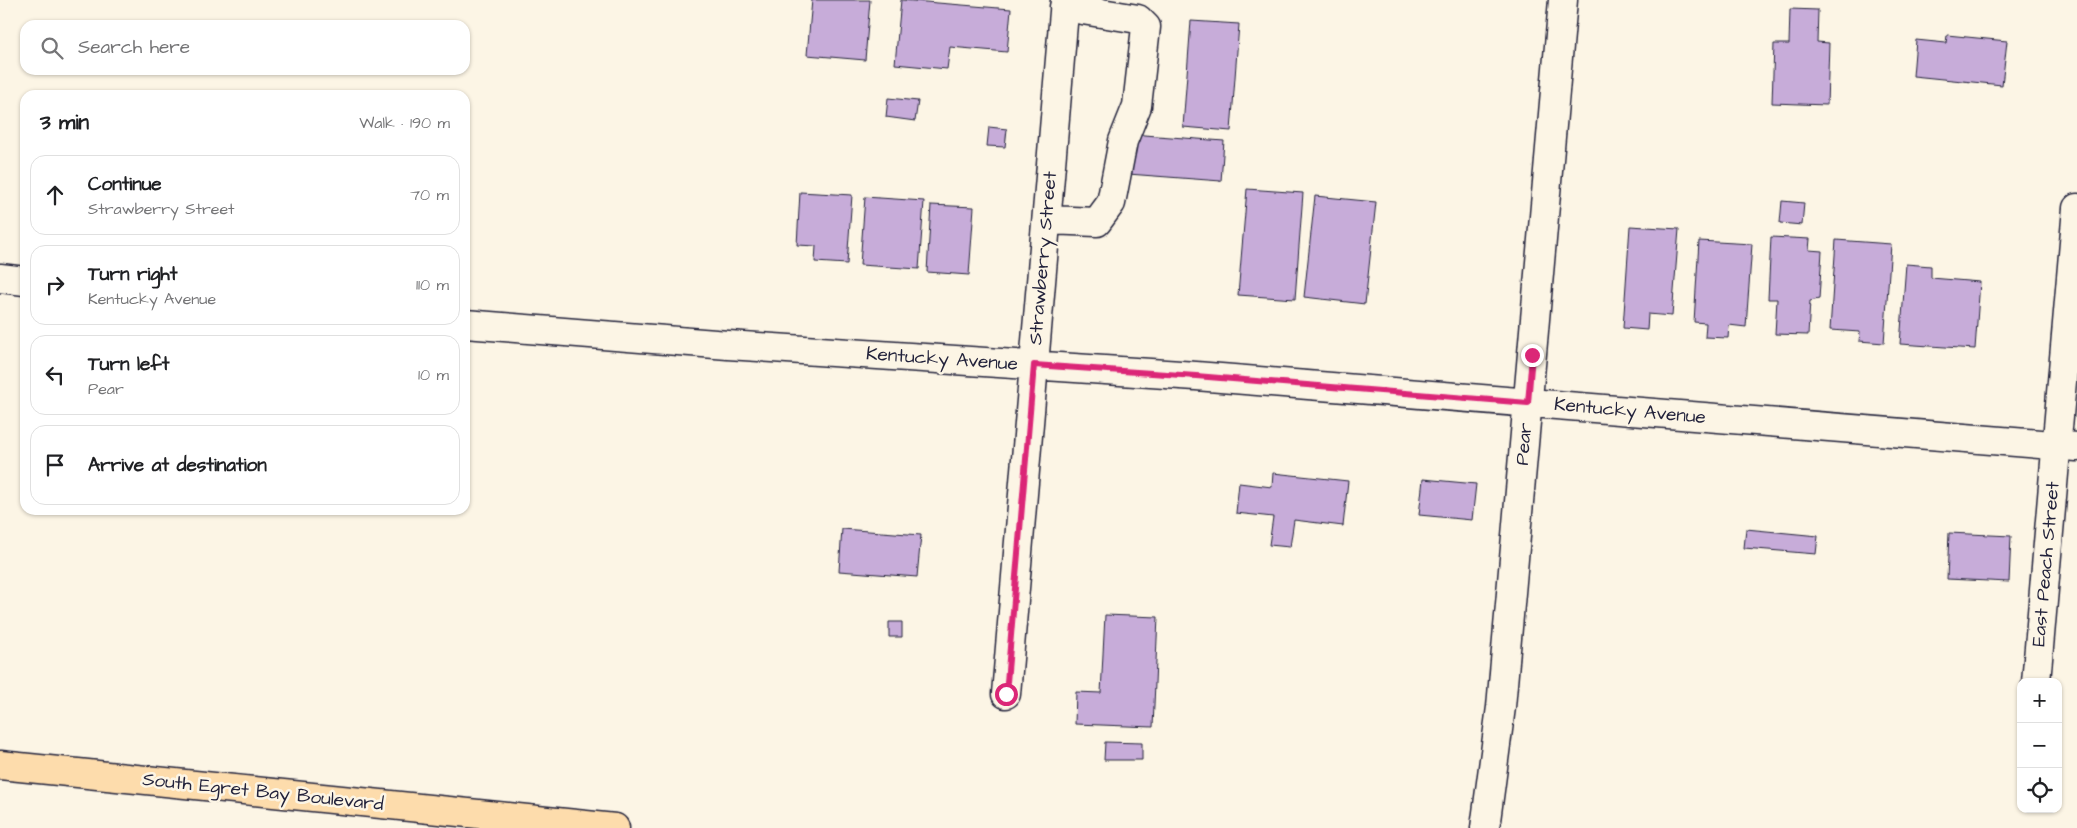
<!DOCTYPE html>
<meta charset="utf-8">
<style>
:root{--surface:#fff;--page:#f6f6f6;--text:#202124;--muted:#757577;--line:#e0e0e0}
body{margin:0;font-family:"Architects Daughter",sans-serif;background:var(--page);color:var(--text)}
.controls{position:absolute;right:15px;bottom:15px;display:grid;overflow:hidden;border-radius:10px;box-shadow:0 1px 4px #0004}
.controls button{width:45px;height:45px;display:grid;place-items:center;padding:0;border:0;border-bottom:1px solid var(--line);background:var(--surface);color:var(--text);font:25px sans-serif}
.stop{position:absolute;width:15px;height:15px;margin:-11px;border:4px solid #db2777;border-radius:50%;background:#fff}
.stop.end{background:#db2777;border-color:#fff;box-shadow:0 1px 5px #0008}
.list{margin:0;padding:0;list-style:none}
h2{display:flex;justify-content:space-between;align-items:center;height:65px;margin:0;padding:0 20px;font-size:21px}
h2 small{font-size:16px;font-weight:400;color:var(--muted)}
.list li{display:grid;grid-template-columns:32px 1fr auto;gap:15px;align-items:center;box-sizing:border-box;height:80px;margin:0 10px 10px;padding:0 10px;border:1px solid var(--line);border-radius:15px}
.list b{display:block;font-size:19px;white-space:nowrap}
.list p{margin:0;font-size:16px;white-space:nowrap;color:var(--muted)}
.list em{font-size:16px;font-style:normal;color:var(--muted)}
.icon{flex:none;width:28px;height:28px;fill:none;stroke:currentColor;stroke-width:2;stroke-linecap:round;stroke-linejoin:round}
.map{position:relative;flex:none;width:2077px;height:828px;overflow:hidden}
.search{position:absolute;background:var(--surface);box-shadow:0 1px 4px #0004;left:20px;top:20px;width:450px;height:55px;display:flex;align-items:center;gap:12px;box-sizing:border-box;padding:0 18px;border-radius:15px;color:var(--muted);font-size:19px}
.panel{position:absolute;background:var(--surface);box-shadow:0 1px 4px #0004;left:20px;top:90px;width:450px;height:425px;border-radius:15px}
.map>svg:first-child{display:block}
.building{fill:#c7acd9;stroke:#22223b}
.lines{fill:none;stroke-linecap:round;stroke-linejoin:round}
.minor-casing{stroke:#22223b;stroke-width:31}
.major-casing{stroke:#22223b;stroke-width:31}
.minor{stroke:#fcf5e5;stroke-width:28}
.major{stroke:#fddcac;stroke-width:28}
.route{stroke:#db2777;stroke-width:6}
.labels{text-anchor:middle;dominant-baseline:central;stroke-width:5;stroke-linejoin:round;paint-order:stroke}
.street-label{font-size:19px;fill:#22223b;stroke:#fcf5e5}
</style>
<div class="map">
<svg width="2077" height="828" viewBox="0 0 2077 828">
<rect width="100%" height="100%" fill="#fcf5e5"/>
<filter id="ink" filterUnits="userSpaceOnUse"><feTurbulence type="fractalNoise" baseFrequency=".02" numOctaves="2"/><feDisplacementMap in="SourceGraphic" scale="10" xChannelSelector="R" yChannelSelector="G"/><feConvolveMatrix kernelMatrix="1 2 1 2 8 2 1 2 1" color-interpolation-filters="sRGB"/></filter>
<g filter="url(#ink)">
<path class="building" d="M812,0H870L865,60L807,55Z
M901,0L1011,9L1007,52L950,47L947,69L895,64Z
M1790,9L1818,10L1817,42L1829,43L1827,105L1772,103L1774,44H1789Z
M1191,21L1239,24L1231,131L1183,127Z
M1947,35L2007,41L2002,85L1913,76L1916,40L1946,43Z
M888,98L918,101L915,121L886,117Z
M989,127L1007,129L1005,147L987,146Z
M1131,134L1224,141L1221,181L1128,174Z
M1247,189L1303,193L1295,299L1238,295Z
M800,192L852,195L847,264L815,262L816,246L797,245Z
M1315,196L1376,202L1365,304L1304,297Z
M865,197L924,201L919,269L860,265Z
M1782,201L1804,203L1802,225L1780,223Z
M931,205L974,207L969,275L927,272Z
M1630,226L1679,229L1672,316L1648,314L1647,330L1623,328Z
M1771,237L1810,239L1809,250L1822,251L1819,299L1810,301L1808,335L1775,334L1777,299H1768Z
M1836,240L1891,244L1884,343L1859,341L1860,332L1830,330Z
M1699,241L1752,244L1746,327L1729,325L1728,338L1705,337L1706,323L1694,322Z
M1906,264L1931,266V278L1980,282L1975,349L1900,344Z
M1273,473L1348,481L1343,526L1294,520L1290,547L1269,545L1273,517L1236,513L1239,483L1272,487Z
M1423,479L1476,484L1472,520L1419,515Z
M842,529L921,535L917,577L839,571Z
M1746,529L1818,536L1816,554L1744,548Z
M1949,533L2011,536L2009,582L1947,579Z
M1105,615L1158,617L1153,727L1075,724L1076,692L1101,693Z
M889,622H902V637H889Z
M1105,742L1142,743V760H1104Z"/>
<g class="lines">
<defs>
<path id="minor" d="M1047,220L1097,222L1111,203L1123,141L1137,106L1146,27L1138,19L1064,7
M0,278L25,281
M465,324L728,345L1196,376L2077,447
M2036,682L2077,208
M1006,694L1065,0
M1485,828L1501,707L1563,0"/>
<path id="major" d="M0,765L615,828"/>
</defs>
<use href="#minor" class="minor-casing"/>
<use href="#major" class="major-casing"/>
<use href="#minor" class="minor"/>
<use href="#major" class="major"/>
</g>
</g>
<g class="lines" filter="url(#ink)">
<path class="route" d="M1006,694L1034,365L1196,376L1528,403L1532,355"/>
</g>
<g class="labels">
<g class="street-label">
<text transform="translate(1043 258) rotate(-85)">Strawberry Street</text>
<text transform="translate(942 359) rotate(4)">Kentucky Avenue</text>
<text transform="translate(1630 411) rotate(5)">Kentucky Avenue</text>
<text transform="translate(1524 444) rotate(-85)">Pear</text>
<text transform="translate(2046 564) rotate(-85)">East Peach Street</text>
<text transform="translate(263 792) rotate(6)">South Egret Bay Boulevard</text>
</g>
</g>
</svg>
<div class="controls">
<button>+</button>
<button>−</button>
<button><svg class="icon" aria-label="locate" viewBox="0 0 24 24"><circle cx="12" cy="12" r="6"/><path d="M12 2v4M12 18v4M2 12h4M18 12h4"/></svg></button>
</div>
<div class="stop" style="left:1006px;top:694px"></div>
<div class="stop end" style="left:1532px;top:355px"></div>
<div class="search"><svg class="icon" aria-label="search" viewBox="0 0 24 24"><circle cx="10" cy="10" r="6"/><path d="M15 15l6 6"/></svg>Search here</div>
<section class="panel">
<h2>3 min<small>Walk · 190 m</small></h2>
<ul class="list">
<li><svg class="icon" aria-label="ahead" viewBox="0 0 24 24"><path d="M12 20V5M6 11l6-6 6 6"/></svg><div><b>Continue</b><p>Strawberry Street</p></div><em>70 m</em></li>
<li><svg class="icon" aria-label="right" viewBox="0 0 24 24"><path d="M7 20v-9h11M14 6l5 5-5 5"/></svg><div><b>Turn right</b><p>Kentucky Avenue</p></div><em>110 m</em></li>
<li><svg class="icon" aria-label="left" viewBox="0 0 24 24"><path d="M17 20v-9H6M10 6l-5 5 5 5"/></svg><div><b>Turn left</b><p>Pear</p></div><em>10 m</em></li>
<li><svg class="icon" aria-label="arrive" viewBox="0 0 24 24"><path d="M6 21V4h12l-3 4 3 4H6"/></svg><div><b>Arrive at destination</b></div></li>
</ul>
</section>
</div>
